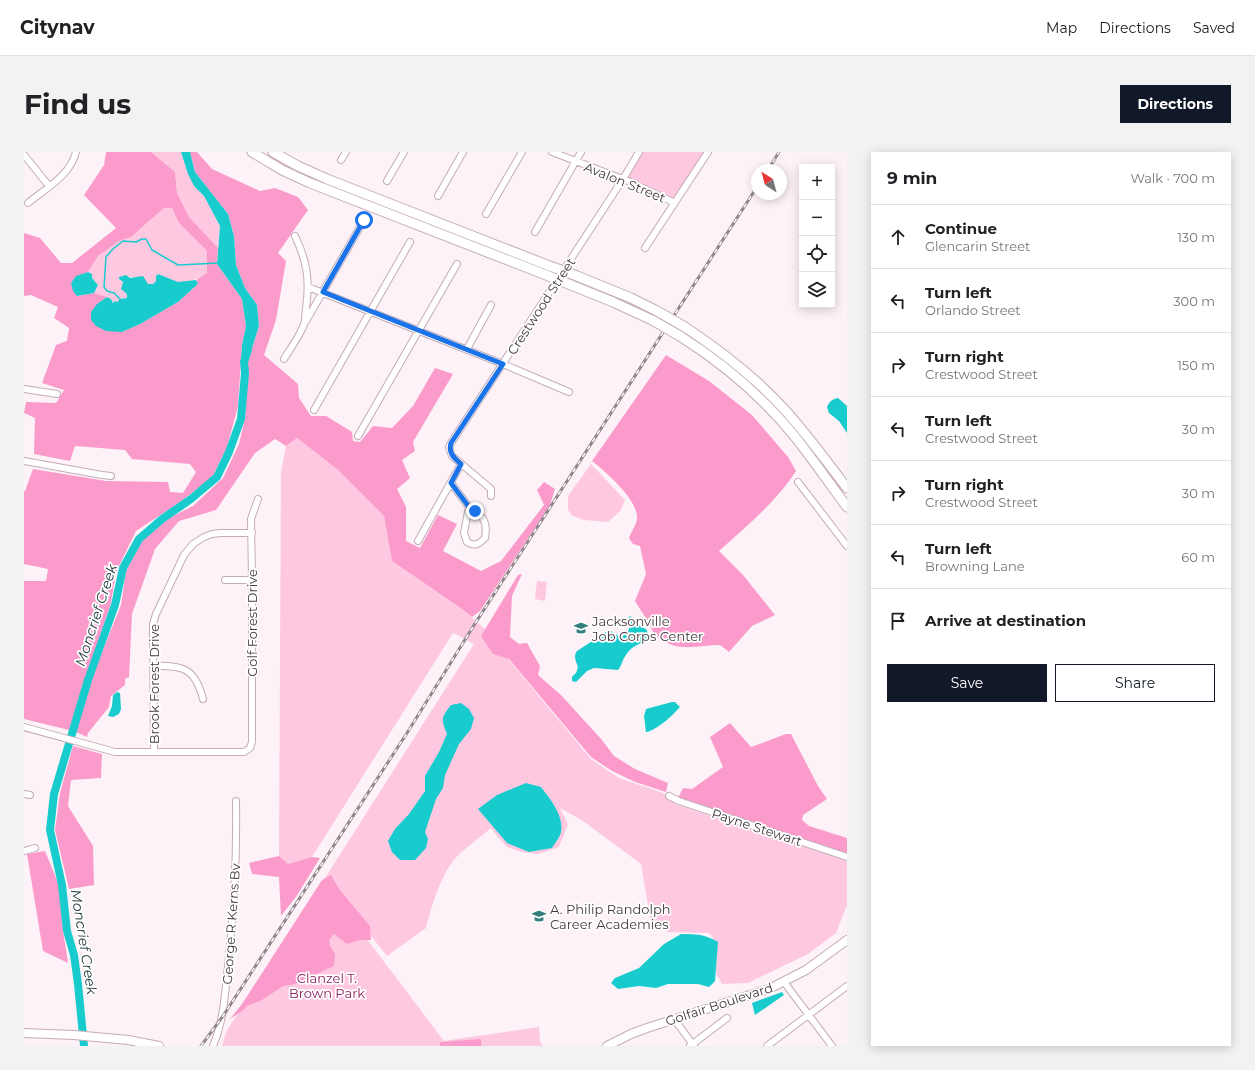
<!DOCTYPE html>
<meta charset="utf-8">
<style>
:root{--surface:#fff;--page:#f2f2f2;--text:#202124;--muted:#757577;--line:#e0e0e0;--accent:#111827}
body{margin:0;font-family:Montserrat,sans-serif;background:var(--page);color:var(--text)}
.controls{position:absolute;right:12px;top:12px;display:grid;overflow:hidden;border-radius:0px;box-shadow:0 2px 10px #0003}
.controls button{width:36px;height:36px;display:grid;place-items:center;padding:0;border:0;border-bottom:1px solid var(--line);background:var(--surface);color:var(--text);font:20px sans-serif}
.compass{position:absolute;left:727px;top:12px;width:36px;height:36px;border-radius:50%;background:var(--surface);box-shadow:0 2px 10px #0003;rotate:324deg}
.stop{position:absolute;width:12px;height:12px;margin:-9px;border:3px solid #1a73e8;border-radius:50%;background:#fff}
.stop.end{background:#1a73e8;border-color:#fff;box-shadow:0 1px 4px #0008}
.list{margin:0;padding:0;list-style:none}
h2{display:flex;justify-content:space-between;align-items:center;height:52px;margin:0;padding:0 16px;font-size:17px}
h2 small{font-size:13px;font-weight:400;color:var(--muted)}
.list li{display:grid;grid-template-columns:26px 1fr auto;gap:12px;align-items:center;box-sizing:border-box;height:64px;padding:0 16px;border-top:1px solid var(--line)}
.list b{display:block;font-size:15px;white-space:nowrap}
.list p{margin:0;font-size:13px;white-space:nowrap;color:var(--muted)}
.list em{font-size:13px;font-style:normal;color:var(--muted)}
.actions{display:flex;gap:8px;padding:12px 16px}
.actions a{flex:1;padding:9px 0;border:1px solid var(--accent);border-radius:0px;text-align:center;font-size:14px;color:var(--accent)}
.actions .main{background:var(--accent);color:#fff}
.icon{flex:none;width:22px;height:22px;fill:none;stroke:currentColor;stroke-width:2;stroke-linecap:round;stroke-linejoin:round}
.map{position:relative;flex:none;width:823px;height:894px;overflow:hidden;border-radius:0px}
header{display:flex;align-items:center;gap:24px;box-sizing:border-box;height:56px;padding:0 20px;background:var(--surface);border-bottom:1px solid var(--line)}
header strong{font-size:19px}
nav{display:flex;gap:22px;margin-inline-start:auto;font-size:14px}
.intro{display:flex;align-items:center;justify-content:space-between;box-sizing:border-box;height:96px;padding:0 24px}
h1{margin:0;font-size:28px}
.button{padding:10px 18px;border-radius:0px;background:var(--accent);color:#fff;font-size:14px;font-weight:700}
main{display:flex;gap:24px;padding:0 24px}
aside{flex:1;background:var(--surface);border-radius:0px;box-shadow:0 2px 10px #0003}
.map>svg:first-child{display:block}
.green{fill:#fec8e1}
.forest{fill:#fb9bcc;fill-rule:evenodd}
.water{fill:#18ccce}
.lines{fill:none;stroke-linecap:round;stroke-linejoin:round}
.stream{stroke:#18ccce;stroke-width:1.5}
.river{stroke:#18ccce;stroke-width:8}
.minor-casing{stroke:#c5acb7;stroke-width:8}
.major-casing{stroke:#c5acb7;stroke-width:10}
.highway-casing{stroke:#c5acb7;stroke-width:11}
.minor{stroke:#fff;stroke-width:6}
.major{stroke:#fff;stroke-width:8}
.highway{stroke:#fff;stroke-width:9}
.rail-casing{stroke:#91868b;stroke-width:3}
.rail{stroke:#fff;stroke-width:1.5;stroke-dasharray:4.5;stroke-linecap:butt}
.highway-bridge-casing{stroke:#c5acb7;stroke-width:11;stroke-linecap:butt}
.highway-bridge{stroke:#fff;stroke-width:9}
.route{stroke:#1a73e8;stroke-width:5}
.labels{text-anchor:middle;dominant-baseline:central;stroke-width:3.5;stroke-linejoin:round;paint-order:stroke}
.street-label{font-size:13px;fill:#44393e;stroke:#fff}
.poi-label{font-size:13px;fill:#44393e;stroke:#fff;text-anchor:start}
.park-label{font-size:13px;fill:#8d1f61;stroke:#fff}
.water-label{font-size:14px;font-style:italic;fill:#233c3c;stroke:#fff}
</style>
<header>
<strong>Citynav</strong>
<nav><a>Map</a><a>Directions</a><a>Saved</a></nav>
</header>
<div class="intro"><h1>Find us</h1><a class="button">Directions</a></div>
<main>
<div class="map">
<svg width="823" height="894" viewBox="0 0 823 894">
<rect width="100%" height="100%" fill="#fdf2f7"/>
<path class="green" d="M127,0H157L170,34L180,44L196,74L194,96L165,65L153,41L151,20Z
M618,0H681L650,48L603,25Z
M140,56H148L155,71L183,99V121C174,127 165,131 154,130C146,129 142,123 132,124V129L129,132H124L117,125H95V127L99,130L98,133L103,142V146C97,147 93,150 88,150L87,147L70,141L74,133L68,126V122L64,120L74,104L95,89L107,85Z
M273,286L314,318L360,364L368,409L438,457L468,483L485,508L567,607L595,626L639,641L653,653L823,709V753L812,781L784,802L724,831L698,832L692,821L693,791L685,781L643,780L627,771L617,712L559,669L536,656L544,672L535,695L514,702L497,700L483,695L473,684L467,676C457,685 438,698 430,708C416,725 407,756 402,776L363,804L301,726L450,492L429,481L288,705L264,712L255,704L257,320L262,294Z
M567,312L601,348L597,358L584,370L560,368L548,364L544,357V344Z
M513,429L523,430L521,449L511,447Z
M299,729L420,889L515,875L516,890L519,894H198L202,880Z"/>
<path class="forest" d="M82,0H127L151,20L153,41L165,65L194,96L193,112L218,147L222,174L218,193L214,254L203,295L189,324L159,348L112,379L92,420L87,451L45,578L0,567V429H22L24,417L0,412V339H1L9,317L82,329L144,330L146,340L159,341L172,320L166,312L108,307L101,298L51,294L46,309L10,302L11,266L0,261L2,250L32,251L40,238L18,231L32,193L43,189L45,176L30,166L34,155L7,143L0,144V81L16,86L37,111H48L92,76L60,43L80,13ZM140,56H148L155,71L183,99V121L172,128L174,132L154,150L116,172L98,180L73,152L83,145L70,141L53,144L47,131L52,125L64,120L74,104L95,89L107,85Z
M166,0H173L188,17L236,39L251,36L274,45L284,58L254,101L262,109L252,168L240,203L274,232L275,246L287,264H302L328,280L329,289L336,290L349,274L368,276L389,254L411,216L429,222L389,290L391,299L378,308L386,326L373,337L382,355V389L396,396L414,363L433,372L419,399L457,419L477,409L520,353L513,338L520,330L531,337L526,353L456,459L448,465L438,457L368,409L360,364L314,318L273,286L262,294L251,287L231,301L192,358L155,369L131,397L108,462L105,525L101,527V533L87,544L85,555L64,581L63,585L52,580L66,530L97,453L102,419L118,389L145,366L169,354L199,326L215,292L221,266L224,209L235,174L233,153L221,136L212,113L210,84L204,62L171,20Z
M642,203L685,229L728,263L764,305L772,319C752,350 723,374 695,399L719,423L751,463L728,474L705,500L696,493C681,493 663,498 648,493C642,491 638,486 631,484L623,468L611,449L622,422L616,394L609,392L605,386C607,380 613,372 613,366C614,348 582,320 568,309Z
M498,422L488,444L486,485L495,492L503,491L516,514L514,523L537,543L578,588L590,604L611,617L644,631L642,640L611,630L588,619L567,605L485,507L469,502L457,484L494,423Z
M706,571L727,595L762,582H767L794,634L803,647L779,663L778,668L785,674L823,686V702L654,646L659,636L668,637L699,615L686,585Z
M49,594L78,602L77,626L47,628L44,654L69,694L70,733L45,737L31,678L36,641Z
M21,699L35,733L39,779L44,811L19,799L3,702Z
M255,704L264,712L288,705L296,706L272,745L257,764L255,725L228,722L225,711Z
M307,723L315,737L346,774L347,788H336L323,792L310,782L305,788L306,794L311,802L310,814L271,832L259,834L238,848L223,854L218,859L206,867L218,852L298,728Z
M457,887V894H416V890Z"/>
<path class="water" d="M157,0H166L171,20L204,62L210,84L212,113L221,136L233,153L235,174L224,209L217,208L218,193L222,174L218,147L193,112L196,74L180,44L170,34L164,22Z
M64,120L68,122V126L74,133L70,141L53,144L49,139L47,131L52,124Z
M134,122L154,130L172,128L174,132L154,150L116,172L98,180L82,179L72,174L67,168V160L73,152L83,145L87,147L89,151L91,149L93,150L96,147L103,146V142L97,137L99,130L95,127V125L102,123L106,126L119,124L124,132H129L132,129V124Z
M814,246L823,254V281L815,269L805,261L803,255C805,250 808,247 814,246Z
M606,464L609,466L617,475L622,477L627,487C617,491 607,494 602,503C598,508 598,513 594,518L570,516L563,519L552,530L548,529V525L552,521L554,515C552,509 549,505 553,499L585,478C595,483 598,491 606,475L604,466Z
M93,540L96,541L97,557L95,562L89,565L84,564L88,554L89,543Z
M648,550H651L656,555C649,563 632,579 622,580L620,564L622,557Z
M437,551L445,557L450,566L447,577L435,592L421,623L419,636L412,647L401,680L404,687L402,696L391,708H376L368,700L364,689L371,677L385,662L401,639V624L415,600L423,582C417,567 417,566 427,553Z
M502,631L517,635C526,647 540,663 537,680C536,685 531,691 528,696L505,700L483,691L454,657L473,643Z
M657,782C673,782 680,782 694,790L691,829L685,835L674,832H644L632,836L615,834L594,837L587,831L591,826L615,816L640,792Z
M758,840L760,843L731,863L728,851Z"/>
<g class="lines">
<path class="stream" d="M96,147L90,141L83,139L80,135L82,105L89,97L99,89L112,90L118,87H122L128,98L154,113L195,111"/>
<path class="river" d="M60,894L54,832L50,803L43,779L38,733L26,678L30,642L64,528L91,453L99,416L115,387L138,367L167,347L193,325L205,300L217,267L221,221L220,210L224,198"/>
<defs>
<path id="minor" d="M528,0L604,29L651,51
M0,3L25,34
M317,8L322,0
M363,29L380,0
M414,44L439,0
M4,51C22,36 46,24 52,0
M462,62L498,0
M511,80L557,0
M621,96L684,0
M284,135L479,212L545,240
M282,169L340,68
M443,197L467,153
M260,207C266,197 277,182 280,172C282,167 281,161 282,156C286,129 283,109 271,84
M0,237L33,242
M290,258L386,90
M334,284L433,112
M0,309L78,323L87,324
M774,330L823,394
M427,331L445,355L440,381L443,390C451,395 455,392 461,386C464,369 459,364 445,355
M467,344V337L428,304L425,295L427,291L599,27L615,0
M394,389L437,312
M201,428H228
M129,514C159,513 171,516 179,547
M0,575L91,600H220L226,596L228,590V428L227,367L234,347
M130,599L129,472L132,462L160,403L169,392L180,385L188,382L196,381H228
M0,642L6,643
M645,644L655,649L823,705
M0,699L11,696
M760,830L808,894
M650,867L670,894
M189,894C200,868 201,841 204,814C210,759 213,704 212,649
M666,894L703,866
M743,894L823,834"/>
<path id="major" d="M0,881L50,883L104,888L135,894
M583,894L607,882L623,876L745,837L782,818L823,788"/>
<path id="highway" d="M228,0L258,18L286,31L517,121
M249,0L274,14L303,27L523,113
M553,124L607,146L633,159
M547,133L589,150L628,168
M661,175C697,199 731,225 760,257C783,282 803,310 823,336
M656,184C700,212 740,246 772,286C790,309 806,332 823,355"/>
</defs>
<use href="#minor" class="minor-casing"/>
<use href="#major" class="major-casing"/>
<use href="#highway" class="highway-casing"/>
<use href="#minor" class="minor"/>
<use href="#major" class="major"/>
<use href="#highway" class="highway"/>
<defs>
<path id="rail" d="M744,18L755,0
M177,894L199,864L383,581L452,470L733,35"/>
</defs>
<use href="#rail" class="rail-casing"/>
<use href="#rail" class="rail"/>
<defs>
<path id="highway-bridge" d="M523,113L553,124
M517,121L547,133
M633,159L661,175
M628,168L656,184"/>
</defs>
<use href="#highway-bridge" class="highway-bridge-casing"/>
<use href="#highway-bridge" class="highway-bridge"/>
</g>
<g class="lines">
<path class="route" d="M340,68L299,140L479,212L427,291C424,301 430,306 437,312L427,331L445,355L451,359"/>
</g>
<defs>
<symbol id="university-bare" viewBox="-9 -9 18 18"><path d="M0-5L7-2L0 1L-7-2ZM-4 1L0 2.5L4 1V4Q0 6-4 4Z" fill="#337d7d" stroke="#fff" stroke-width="2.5" paint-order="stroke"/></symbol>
<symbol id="school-bare" viewBox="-9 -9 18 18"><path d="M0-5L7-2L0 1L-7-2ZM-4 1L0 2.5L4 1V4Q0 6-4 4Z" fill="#337d7d" stroke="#fff" stroke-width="2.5" paint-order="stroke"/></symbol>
</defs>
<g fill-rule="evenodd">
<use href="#university-bare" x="547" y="466" width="20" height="20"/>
<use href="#school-bare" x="505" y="754" width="20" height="20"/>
</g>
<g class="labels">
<g class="street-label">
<text transform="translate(601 30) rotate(22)">Avalon Street</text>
<text transform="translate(517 154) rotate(-57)">Crestwood Street</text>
<text transform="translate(228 471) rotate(-90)">Golf Forest Drive</text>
<text transform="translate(130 532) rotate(-90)">Brook Forest Drive</text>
<text transform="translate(733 675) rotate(18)">Payne Stewart</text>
<text transform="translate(207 772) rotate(-86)">George R Kerns Bv</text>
<text transform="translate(695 852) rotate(-18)">Golfair Boulevard</text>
</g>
<g class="poi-label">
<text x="568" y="469">Jacksonville<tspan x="568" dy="15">Job Corps Center</tspan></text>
<text x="526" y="757">A. Philip Randolph<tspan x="526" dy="15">Career Academies</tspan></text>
</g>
<g class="park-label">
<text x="303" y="826">Clanzel T.<tspan x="303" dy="15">Brown Park</tspan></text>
</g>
<g class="water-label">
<text transform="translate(72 463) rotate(-72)">Moncrief Creek</text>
<text transform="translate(60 790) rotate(81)">Moncrief Creek</text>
</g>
</g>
</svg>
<div class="controls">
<button>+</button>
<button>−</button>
<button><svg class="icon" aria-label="locate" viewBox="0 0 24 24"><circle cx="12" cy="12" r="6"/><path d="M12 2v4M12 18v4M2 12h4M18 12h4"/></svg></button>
<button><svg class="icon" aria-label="layers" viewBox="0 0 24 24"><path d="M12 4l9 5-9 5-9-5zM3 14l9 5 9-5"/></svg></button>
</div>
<svg class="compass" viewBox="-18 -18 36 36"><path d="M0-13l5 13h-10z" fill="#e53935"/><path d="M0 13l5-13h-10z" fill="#757577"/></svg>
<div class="stop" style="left:340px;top:68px"></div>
<div class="stop end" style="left:451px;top:359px"></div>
</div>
<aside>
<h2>9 min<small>Walk · 700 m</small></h2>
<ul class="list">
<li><svg class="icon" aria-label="ahead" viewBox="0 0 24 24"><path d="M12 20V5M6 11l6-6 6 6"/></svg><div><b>Continue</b><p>Glencarin Street</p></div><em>130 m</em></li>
<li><svg class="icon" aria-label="left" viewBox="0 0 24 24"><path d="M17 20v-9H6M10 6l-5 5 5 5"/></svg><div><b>Turn left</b><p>Orlando Street</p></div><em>300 m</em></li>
<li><svg class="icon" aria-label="right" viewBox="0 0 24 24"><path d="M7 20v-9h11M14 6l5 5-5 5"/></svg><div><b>Turn right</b><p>Crestwood Street</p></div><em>150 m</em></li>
<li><svg class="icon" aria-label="left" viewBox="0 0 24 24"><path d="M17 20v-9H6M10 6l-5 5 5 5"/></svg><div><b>Turn left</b><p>Crestwood Street</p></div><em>30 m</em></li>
<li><svg class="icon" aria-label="right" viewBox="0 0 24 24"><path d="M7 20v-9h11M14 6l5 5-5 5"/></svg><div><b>Turn right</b><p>Crestwood Street</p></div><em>30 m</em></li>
<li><svg class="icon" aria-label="left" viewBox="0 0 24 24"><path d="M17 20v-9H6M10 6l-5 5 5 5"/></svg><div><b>Turn left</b><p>Browning Lane</p></div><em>60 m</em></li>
<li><svg class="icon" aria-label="arrive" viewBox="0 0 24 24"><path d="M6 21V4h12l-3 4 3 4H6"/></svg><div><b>Arrive at destination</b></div></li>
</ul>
<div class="actions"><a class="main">Save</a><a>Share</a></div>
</aside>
</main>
